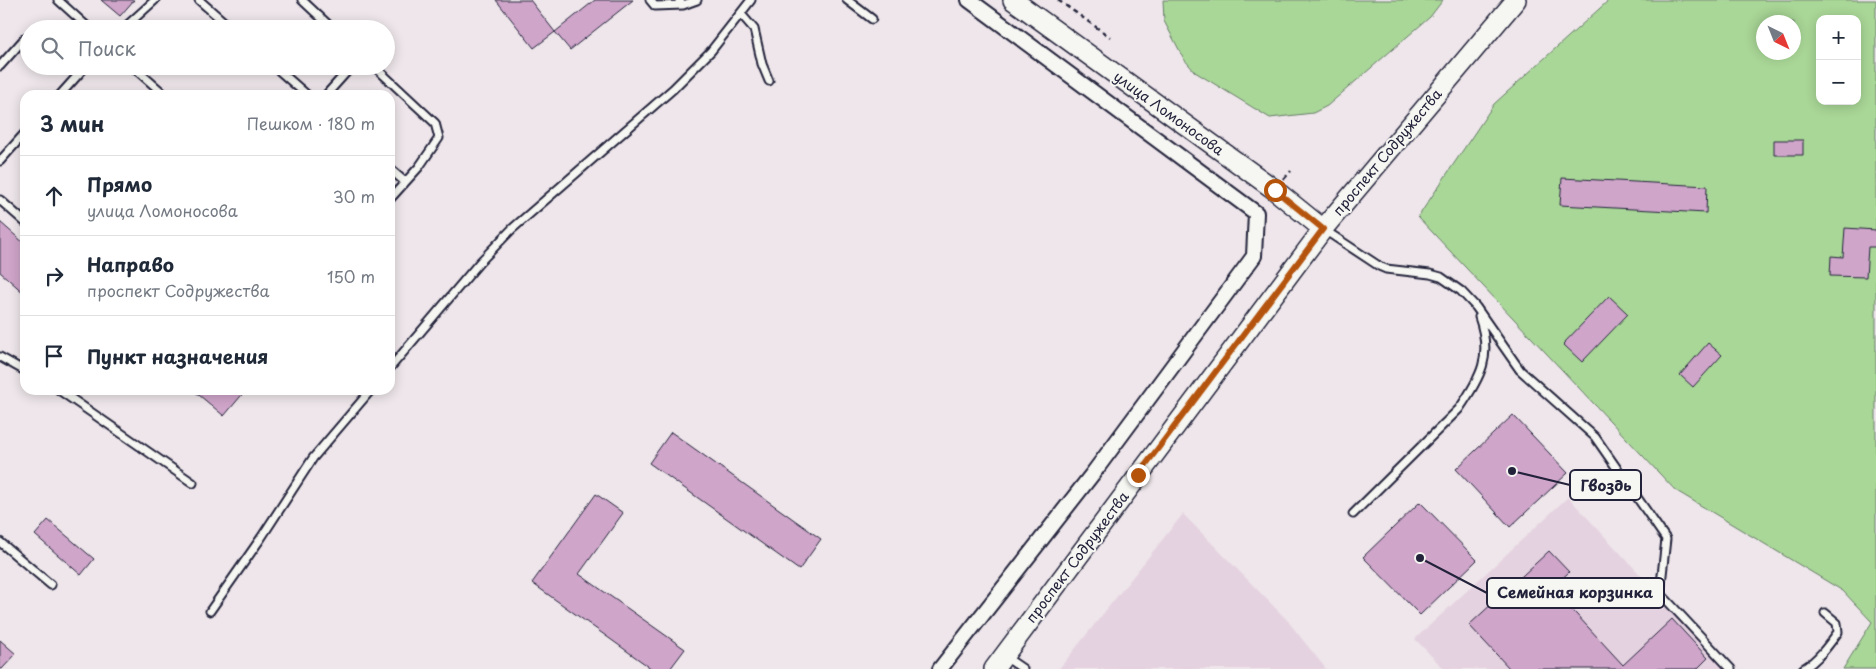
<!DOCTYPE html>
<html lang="ru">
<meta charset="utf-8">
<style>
:root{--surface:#fff;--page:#f6f6f7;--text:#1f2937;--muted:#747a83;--line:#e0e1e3}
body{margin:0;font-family:"Playpen Sans",sans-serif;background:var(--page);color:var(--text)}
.controls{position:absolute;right:15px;top:15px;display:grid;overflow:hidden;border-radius:10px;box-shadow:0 2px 12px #0003}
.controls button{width:45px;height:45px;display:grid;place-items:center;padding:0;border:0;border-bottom:1px solid var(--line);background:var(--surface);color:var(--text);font:25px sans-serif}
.compass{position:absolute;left:1756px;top:15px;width:45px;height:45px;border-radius:50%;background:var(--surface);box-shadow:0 2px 12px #0003;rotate:137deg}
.stop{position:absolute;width:15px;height:15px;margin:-11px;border:4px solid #b45309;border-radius:50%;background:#fff}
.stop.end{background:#b45309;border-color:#fff;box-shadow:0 1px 5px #0008}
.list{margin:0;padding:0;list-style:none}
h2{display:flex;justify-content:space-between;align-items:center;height:65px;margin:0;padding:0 20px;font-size:21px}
h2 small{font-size:16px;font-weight:400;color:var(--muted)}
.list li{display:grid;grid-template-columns:32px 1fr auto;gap:15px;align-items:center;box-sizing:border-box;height:80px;padding:0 20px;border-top:1px solid var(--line)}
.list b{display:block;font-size:19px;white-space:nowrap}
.list p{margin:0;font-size:16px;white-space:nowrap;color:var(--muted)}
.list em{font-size:16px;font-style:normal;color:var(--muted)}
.icon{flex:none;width:28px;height:28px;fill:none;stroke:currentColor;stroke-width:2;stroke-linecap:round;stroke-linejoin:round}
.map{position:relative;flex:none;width:1876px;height:669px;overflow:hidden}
.search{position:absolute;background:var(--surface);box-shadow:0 2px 12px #0003;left:20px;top:20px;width:375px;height:55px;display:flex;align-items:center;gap:12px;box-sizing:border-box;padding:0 18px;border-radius:28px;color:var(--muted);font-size:19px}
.panel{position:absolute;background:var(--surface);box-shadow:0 2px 12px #0003;left:20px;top:90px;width:375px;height:305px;border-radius:15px}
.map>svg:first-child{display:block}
.built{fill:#e5d2e0}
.green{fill:#a9d797;stroke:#667c69;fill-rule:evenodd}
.building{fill:#cfa5ca;stroke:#22223b}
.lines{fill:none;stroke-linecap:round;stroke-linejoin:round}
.lane-casing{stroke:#22223b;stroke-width:11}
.street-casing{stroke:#22223b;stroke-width:18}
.secondary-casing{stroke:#22223b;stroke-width:22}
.path{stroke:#22223b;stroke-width:2.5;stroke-dasharray:5 4;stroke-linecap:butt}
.lane{stroke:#f6f6f2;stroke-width:7}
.street{stroke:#f6f6f2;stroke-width:14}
.secondary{stroke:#f6f6f2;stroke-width:19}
.route{stroke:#b45309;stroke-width:6}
.labels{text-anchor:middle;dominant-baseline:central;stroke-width:4;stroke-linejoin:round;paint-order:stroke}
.street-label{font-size:14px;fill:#22223b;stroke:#f6f6f2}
.leader{fill:none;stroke:#22223b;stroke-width:2}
.callout-dot{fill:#22223b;stroke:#f6f6f2;stroke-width:2}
.callout{fill:#f6f6f2;stroke:#22223b;stroke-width:2}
.callout-label{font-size:15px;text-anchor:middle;font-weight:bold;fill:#22223b}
</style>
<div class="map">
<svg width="1876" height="669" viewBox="0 0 1876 669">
<rect width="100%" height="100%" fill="#eee6ea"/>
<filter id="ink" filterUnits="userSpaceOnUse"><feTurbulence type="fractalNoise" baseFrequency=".02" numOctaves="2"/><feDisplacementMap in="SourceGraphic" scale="10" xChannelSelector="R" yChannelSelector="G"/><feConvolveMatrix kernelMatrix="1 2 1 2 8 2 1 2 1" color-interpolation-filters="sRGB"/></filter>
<g filter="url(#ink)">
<path class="built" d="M1568,497L1728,669H1444L1415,639Z
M1183,514L1287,620L1326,669H1059Z"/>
<path class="green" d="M1163,0H1443L1430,17L1327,106L1313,113L1270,118L1195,72L1184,59L1164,21Z
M1609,0H1876V669H1843L1872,622L1843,591L1675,490L1418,217L1494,104ZM1820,19H1857V101H1820ZM1764,22H1794V52H1764Z"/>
<path class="building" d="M101,0H134L120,16Z
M496,0H530L555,32L534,48Z
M595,0H633L570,50L555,32Z
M1774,140H1803V155H1774Z
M1562,178L1707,186L1706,213L1560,205Z
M0,222L25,244V294L0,272Z
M1845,228L1876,230V247H1868L1866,277L1830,276L1831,256L1843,257Z
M1609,296L1628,314L1582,362L1563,344Z
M1708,343L1722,355L1693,387L1680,375Z
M193,390H246L224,416Z
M1513,415L1568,473L1510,527L1456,469Z
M671,432L821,539L799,570L649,463Z
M596,494L623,513L579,574L685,649L670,669H652L532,583Z
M1420,502L1477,560L1420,615L1363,557Z
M48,520L94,559L81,575L35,535Z
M1549,551L1569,572L1552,588L1623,665L1672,619L1708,658L1697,669H1510L1469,625Z
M0,640L16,654L2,669H0Z"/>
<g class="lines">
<defs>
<path id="lane" d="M58,0L90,29
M199,0L232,29
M302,0L333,29
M650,0L655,6L683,5
M679,0L683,5L697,0
M847,0L872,19
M741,14L754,29L762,64L769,81
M123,29L155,0
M0,66L25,38
M132,66L165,95
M274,66L307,95
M374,66L435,123L439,138L419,167L390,199
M60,95L86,66
M326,95L352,66
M0,161L25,133
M390,169L405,182
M0,200L25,222
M1323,229L1379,266L1386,269L1430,274L1441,277L1461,291L1476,307L1520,370L1595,437L1666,539L1660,593L1731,669
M0,357L25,371
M390,368L479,263L512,229L673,89L711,51L751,0
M59,390L193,483
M1353,514L1459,409C1481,377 1493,356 1479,317
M0,542L51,585
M210,611L261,538L313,458L371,390
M1004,656L1023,669
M1803,669C1818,660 1828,646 1838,632L1837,623L1825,613"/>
<path id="street" d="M940,669L1094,472L1254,256L1256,213L969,0"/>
<path id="secondary" d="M1013,0L1271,187L1323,229
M994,669L1323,229L1516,0"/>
</defs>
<use href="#lane" class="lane-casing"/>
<use href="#street" class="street-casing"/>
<use href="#secondary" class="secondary-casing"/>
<path class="path" d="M1058,0L1110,37
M1284,179L1291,171"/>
<use href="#lane" class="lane"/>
<use href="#street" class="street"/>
<use href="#secondary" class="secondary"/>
</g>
</g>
<g class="lines" filter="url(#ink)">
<path class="route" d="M1138,475L1323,229L1275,190"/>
</g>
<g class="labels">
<g class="street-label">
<text transform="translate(1169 113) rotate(36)">улица Ломоносова</text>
<text transform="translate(1387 152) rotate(-50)">проспект Содружества</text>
<text transform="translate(1077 557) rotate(-53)">проспект Содружества</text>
</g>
</g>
<path class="leader" d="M1512 471L1570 485M1420 558L1487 593"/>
<g class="callout-dot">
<circle cx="1512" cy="471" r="5"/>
<circle cx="1420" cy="558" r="5"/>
</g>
<g class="callout">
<rect x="1570" y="470" width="71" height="30" rx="5"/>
<rect x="1487" y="578" width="177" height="30" rx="5"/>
</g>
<g class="callout-label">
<text x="1606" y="491">Гвоздь</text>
<text x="1575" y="598">Семейная корзинка</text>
</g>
</svg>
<div class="controls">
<button>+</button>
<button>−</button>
</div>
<svg class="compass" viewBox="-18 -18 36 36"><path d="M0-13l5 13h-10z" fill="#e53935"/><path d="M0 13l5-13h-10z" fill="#747a83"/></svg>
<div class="stop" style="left:1275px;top:190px"></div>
<div class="stop end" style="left:1138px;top:475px"></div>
<div class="search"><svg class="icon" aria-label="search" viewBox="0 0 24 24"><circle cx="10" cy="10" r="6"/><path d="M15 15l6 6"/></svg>Поиск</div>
<section class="panel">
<h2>3 мин<small>Пешком · 180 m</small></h2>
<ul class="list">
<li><svg class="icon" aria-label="ahead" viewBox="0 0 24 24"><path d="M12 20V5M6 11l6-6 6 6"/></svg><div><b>Прямо</b><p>улица Ломоносова</p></div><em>30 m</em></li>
<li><svg class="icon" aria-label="right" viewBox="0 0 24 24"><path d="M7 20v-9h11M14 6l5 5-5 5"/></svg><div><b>Направо</b><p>проспект Содружества</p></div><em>150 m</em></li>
<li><svg class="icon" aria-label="arrive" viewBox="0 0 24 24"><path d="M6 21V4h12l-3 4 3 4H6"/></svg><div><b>Пункт назначения</b></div></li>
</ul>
</section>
</div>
